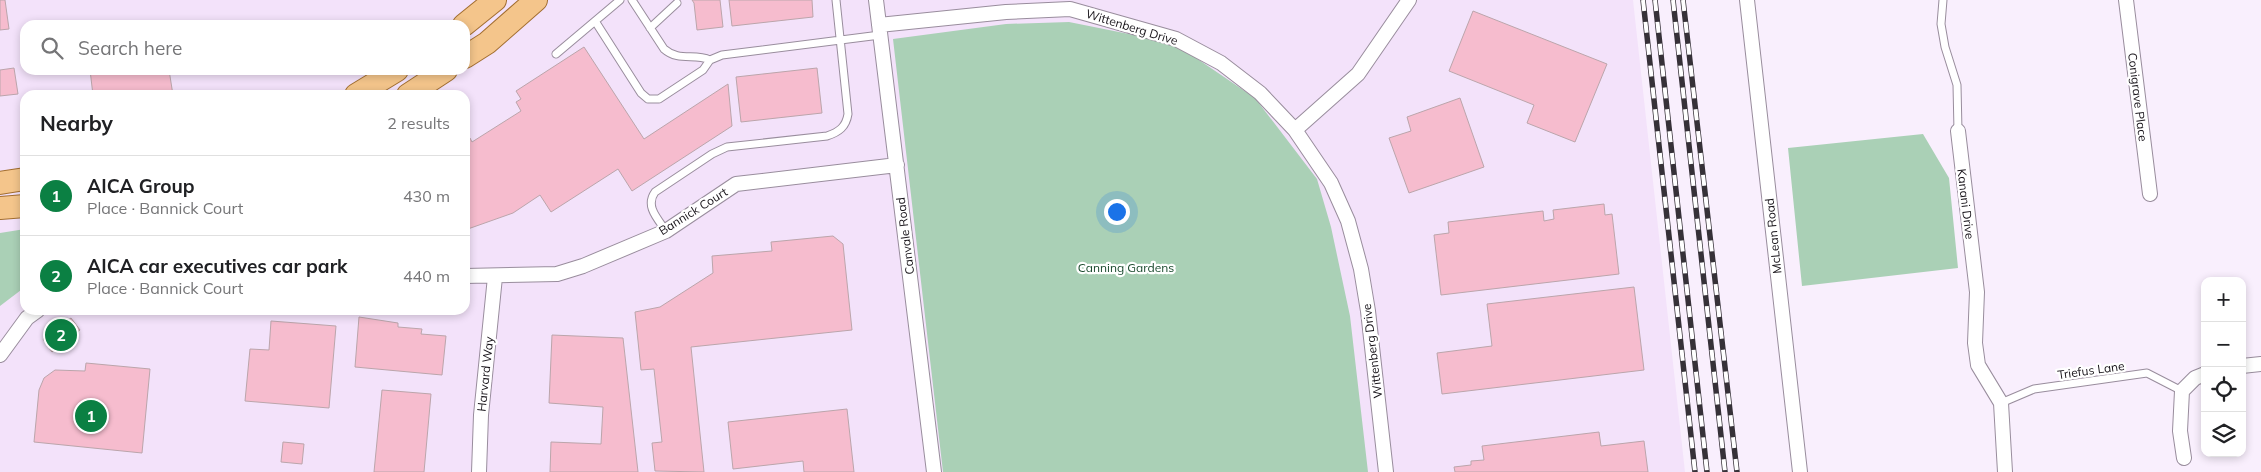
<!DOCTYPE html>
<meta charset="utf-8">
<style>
:root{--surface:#fff;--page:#f2f2f2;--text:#202124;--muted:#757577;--line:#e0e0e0;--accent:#0b8043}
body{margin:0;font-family:Mulish,sans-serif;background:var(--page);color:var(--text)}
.controls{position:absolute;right:15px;bottom:15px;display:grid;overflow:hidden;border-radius:10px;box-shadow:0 2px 8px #0003}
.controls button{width:45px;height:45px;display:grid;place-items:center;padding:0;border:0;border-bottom:1px solid var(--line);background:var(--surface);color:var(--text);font:25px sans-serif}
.you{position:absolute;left:1116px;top:211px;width:18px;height:18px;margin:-12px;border:4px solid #fff;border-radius:50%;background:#1a73e8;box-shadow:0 0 0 8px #1a73e833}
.badge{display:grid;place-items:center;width:32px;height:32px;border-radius:50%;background:var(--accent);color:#fff;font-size:16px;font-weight:700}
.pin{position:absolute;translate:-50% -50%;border:2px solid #fff;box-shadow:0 1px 5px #0006}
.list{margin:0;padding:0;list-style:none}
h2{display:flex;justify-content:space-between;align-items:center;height:65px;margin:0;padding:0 20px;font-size:21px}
h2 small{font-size:16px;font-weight:400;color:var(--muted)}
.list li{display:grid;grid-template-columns:32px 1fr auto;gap:15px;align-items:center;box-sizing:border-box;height:80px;padding:0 20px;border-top:1px solid var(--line)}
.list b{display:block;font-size:19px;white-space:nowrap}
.list p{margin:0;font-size:16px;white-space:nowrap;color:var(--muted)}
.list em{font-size:16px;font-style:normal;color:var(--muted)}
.icon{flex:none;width:28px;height:28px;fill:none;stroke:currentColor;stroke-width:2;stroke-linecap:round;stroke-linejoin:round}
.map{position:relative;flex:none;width:2261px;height:472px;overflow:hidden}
.search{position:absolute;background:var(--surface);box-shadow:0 2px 8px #0003;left:20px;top:20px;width:450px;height:55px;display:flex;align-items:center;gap:12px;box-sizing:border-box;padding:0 18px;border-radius:15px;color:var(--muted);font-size:19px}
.panel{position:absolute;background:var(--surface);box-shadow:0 2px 8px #0003;left:20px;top:90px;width:450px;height:225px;border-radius:15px}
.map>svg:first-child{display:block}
.built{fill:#f3e2fa;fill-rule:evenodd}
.green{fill:#aad0b6}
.building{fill:#f6bcce;stroke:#bba5ab}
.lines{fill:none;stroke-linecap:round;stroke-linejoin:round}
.service-casing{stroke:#998d9d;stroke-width:9}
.minor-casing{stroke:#998d9d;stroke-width:16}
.primary-casing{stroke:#a26e30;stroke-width:24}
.service{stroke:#fff;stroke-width:7}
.minor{stroke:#fff;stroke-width:14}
.primary{stroke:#f4c58b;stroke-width:22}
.rail-casing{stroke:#363138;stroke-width:5.5}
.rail{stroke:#fff;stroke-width:4;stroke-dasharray:11;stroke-linecap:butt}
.labels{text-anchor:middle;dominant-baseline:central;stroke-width:4.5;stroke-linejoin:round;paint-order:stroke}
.street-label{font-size:12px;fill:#171319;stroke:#fff}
.park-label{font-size:12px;fill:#194a2d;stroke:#fff}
</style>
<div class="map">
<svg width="2261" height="472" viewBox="0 0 2261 472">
<rect width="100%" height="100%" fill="#f9effd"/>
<path class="built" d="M0,0H1633L1685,472H0ZM25,25H465V70H25ZM25,95H465V310H25Z"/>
<path class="green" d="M1069,22L1174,43L1255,98L1317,179L1331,227L1350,316L1368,472H943L893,39L1006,24Z
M1923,134L1949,178L1958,268L1802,286L1788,148Z
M25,229V287L0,306V233Z"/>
<path class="building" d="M0,0H5L9,29L0,30Z
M692,0H720L723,27L697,30L694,3Z
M729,0H812L813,17L732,26Z
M1473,11L1607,64L1575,142L1527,123L1534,105L1449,71Z
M584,47L644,139L728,84L732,126L632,191L618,169L551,212L540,195L513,213L465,230V141L470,138L472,142L521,111L516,102L521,99L516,91Z
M14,68L18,94L0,96V70Z
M817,68L822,113L741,122L736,77Z
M90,70H169L173,95H93Z
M1460,98L1484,167L1409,193L1389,138L1411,131L1407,117Z
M1604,204L1605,215L1612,214L1619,274L1441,295L1434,235L1449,233L1448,222L1543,211L1544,221L1554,219L1553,210Z
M833,236L843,244L852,330L691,347L704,472L655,471L652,443L662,442L654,369L641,370L635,312L660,307L713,273L712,256L772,251L771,242Z
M1634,287L1644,370L1442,394L1437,353L1492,346L1487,304Z
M359,317L398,323V327L422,329L421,334L446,336L442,375L355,367Z
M71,318L80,330L52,352L43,339Z
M271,321L336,326L329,408L245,401L250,349L269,350Z
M552,335L623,338L638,472H550L551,442L601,444L603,407L549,403Z
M86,363L150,369L142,453L34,442L39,390L44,378L55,370L85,371Z
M382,390L431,394L424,472H374Z
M847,409L854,472H804L803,461L733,469L728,422Z
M1599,432L1601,446L1644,441L1648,472H1455L1454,467L1471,465V461L1484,460L1482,446Z
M283,442L304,444L302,464L281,462Z"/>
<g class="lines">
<defs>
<path id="service" d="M632,0L664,49C679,62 694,53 710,60L722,55L880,35
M1943,0L1941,24L1945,47L1957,85L1958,131
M595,21L641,93L648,99H659L703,70L710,60
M650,28L677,3
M556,54L620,0
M666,231C657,218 645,206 655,192L712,154L727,147L827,136C839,132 846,127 848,114L836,0
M2001,403L2034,389L2147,373L2182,391"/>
<path id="minor" d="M876,0L934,472
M1747,0L1800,472
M2126,0L2150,194
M879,25L1006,12L1070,9L1176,39L1221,63L1260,93L1295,130L1331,183L1348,221L1361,269L1368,311L1386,472
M1295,130L1358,74L1409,0
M1958,131L1977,292L1975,343L1978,365L2001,403L2005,472
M465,276L557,274L583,266L666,231L736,184L897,165
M0,355L27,318L38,310
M2242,366L2261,364
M2184,458L2180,431L2182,391L2195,378L2205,374
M479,472L481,415L495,277"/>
<path id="primary" d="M464,25L495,0
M465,57L487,43L536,0
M356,95L397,70
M408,95L446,70
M0,183L25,179
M0,208L25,206"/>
</defs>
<use href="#service" class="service-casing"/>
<use href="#minor" class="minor-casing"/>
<use href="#primary" class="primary-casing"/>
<use href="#service" class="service"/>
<use href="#minor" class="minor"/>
<use href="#primary" class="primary"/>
<defs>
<path id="rail" d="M1643,0L1695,472
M1655,0L1707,472
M1673,0L1725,472
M1683,0L1737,472"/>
</defs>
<use href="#rail" class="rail-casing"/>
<use href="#rail" class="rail"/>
</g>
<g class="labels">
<g class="street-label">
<text transform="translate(1132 27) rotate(17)">Wittenberg Drive</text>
<text transform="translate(2138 97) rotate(83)">Conigrave Place</text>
<text transform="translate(1966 204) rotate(83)">Kanani Drive</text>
<text transform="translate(693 211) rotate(-32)">Bannick Court</text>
<text transform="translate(905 236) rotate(-97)">Canvale Road</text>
<text transform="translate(1773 236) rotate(-96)">McLean Road</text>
<text transform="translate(1372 351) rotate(-97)">Wittenberg Drive</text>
<text transform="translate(2091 370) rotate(-8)">Triefus Lane</text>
<text transform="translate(485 374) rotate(-84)">Harvard Way</text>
</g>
<g class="park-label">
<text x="1126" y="267">Canning Gardens</text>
</g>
</g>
</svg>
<div class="controls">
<button>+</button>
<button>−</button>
<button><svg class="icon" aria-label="locate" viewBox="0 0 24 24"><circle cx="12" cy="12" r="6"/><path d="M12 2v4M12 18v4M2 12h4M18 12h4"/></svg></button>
<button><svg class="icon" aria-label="layers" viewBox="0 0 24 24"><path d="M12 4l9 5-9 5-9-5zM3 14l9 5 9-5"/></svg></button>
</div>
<div class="you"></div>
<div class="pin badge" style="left:91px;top:416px">1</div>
<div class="pin badge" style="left:61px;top:335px">2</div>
<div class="search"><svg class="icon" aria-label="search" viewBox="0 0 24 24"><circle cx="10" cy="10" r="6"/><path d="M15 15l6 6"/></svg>Search here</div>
<section class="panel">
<h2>Nearby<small>2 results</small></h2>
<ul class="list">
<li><span class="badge">1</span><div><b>AICA Group</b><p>Place · Bannick Court</p></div><em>430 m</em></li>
<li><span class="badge">2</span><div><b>AICA car executives car park</b><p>Place · Bannick Court</p></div><em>440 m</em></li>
</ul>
</section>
</div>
